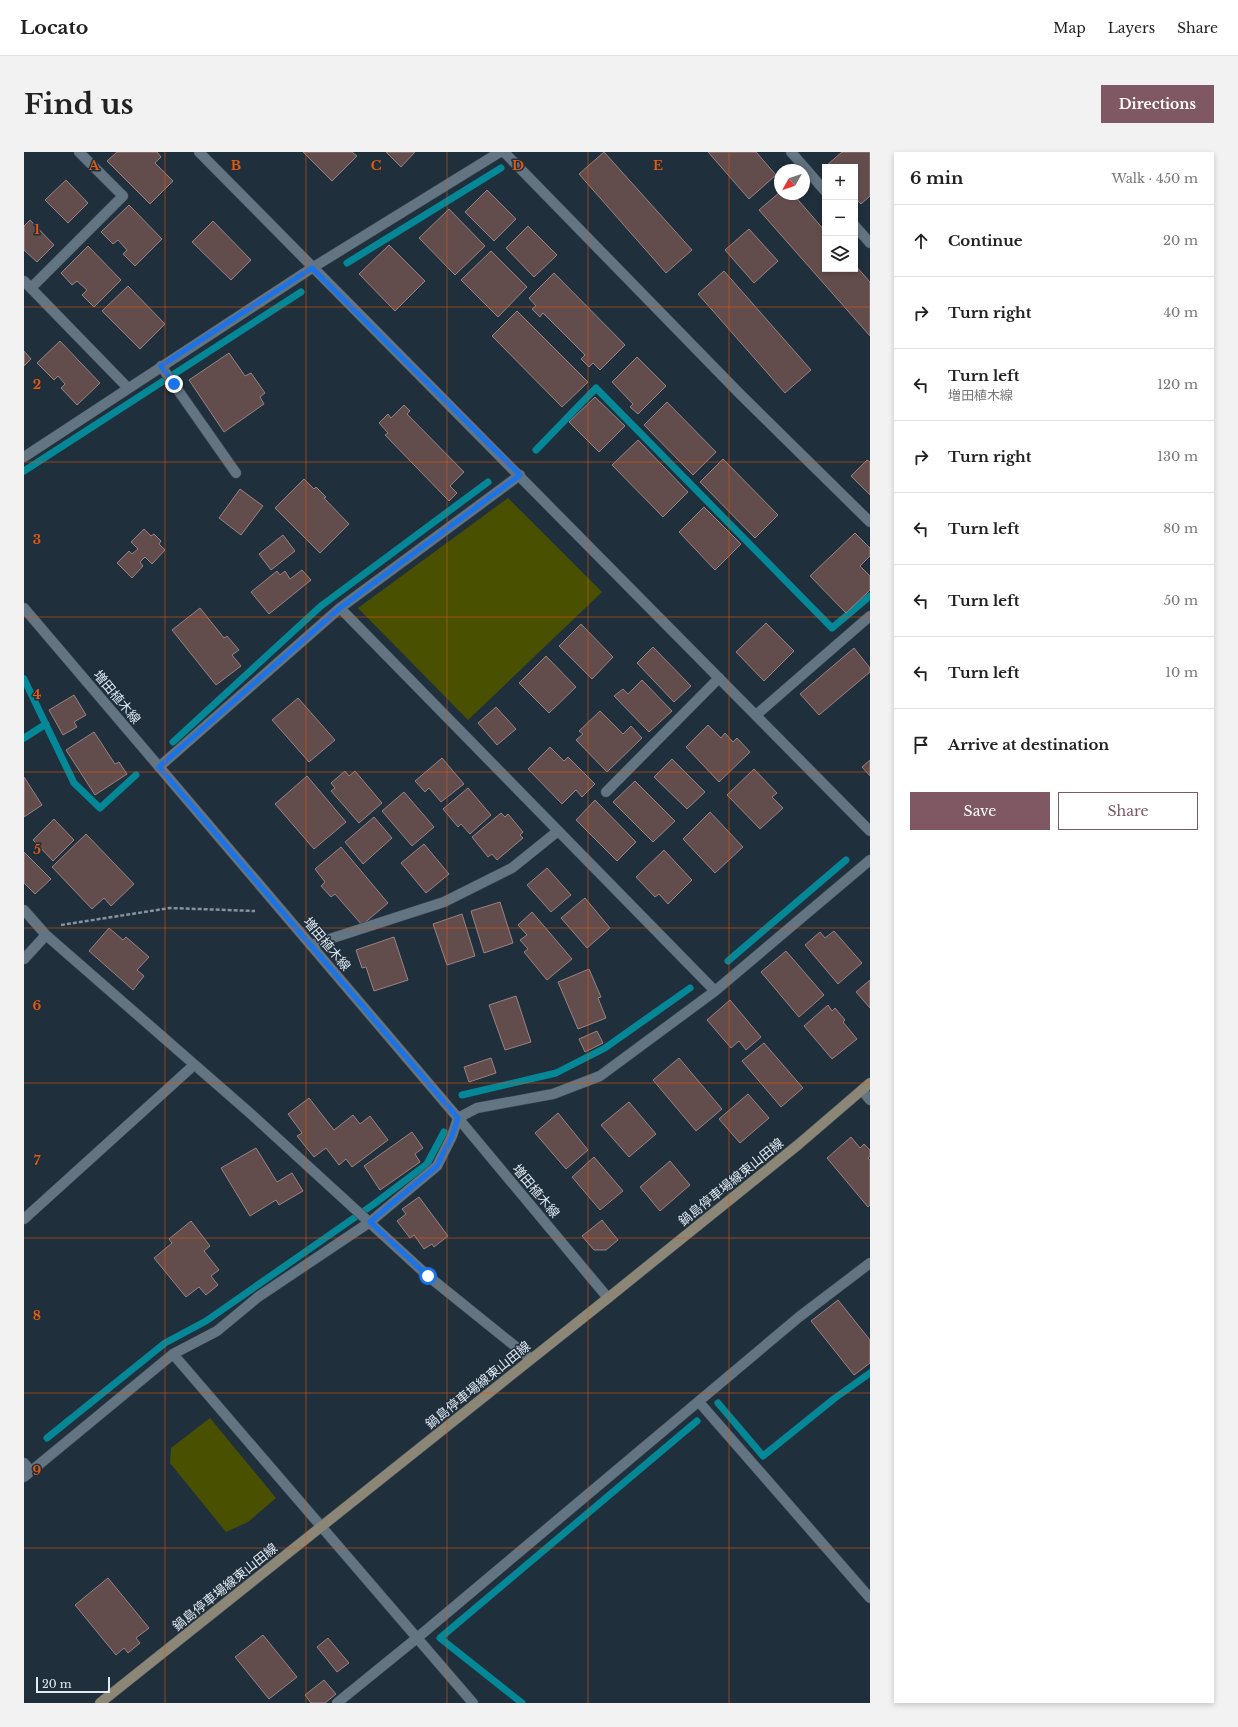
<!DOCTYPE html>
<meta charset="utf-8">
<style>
:root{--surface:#fff;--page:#f2f2f2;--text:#222;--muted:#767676;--line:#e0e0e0;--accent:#7f5864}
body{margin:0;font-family:"Libre Baskerville","Noto Sans JP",serif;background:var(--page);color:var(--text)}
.controls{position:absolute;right:12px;top:12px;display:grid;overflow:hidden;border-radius:0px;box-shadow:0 2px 6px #0003}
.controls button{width:36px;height:36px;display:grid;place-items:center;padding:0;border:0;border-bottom:1px solid var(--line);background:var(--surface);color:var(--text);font:20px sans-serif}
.compass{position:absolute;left:750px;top:12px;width:36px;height:36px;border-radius:50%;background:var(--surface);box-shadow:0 2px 6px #0003;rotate:230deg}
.scale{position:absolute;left:12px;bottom:10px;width:74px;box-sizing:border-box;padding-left:4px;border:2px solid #e1eaf2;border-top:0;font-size:11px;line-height:14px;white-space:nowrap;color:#e1eaf2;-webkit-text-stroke:3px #202f3c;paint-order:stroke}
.stop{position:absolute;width:12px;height:12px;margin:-9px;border:3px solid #1a73e8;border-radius:50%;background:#fff}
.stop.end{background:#1a73e8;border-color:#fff;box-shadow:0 1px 4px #0008}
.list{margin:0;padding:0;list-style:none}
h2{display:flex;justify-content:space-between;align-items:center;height:52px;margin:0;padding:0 16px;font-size:17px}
h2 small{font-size:13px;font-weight:400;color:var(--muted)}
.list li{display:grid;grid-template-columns:26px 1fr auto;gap:12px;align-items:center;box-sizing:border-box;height:72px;padding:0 16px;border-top:1px solid var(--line)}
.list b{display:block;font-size:15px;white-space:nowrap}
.list p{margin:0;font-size:13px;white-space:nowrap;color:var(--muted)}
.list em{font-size:13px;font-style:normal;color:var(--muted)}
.actions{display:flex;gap:8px;padding:12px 16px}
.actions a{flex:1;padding:9px 0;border:1px solid var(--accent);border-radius:0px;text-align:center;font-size:14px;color:var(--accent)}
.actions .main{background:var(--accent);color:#fff}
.icon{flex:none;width:22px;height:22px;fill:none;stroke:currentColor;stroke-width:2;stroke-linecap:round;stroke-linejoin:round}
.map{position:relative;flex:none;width:846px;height:1551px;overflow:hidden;border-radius:0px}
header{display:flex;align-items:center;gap:24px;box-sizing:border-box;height:56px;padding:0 20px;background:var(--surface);border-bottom:1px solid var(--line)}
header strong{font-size:19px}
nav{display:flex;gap:22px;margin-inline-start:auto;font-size:14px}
.intro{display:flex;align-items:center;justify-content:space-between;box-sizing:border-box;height:96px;padding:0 24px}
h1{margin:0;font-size:28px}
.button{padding:10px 18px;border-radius:0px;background:var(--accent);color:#fff;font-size:14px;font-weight:700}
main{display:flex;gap:24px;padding:0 24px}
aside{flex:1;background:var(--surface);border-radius:0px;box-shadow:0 2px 6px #0003}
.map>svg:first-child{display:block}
.green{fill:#495100}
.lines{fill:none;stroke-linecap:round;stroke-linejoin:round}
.stream{stroke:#048797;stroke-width:7}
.building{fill:#634d4c;stroke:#9a8281}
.service-casing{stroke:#3d4a54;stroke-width:11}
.minor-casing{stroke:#3d4a54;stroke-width:11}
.tertiary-casing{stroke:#3d4a54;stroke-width:11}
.secondary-casing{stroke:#3d4a54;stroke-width:11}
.path{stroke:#85919b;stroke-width:2.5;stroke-dasharray:4 2;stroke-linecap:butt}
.service{stroke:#637482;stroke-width:10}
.minor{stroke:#637482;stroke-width:10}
.tertiary{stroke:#637482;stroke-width:10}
.secondary{stroke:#8b8675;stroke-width:10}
.route{stroke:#1a73e8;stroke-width:5}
.grid{fill:none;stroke:#e8590c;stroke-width:1;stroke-opacity:0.55}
.labels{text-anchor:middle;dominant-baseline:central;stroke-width:3;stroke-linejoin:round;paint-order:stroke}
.street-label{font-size:13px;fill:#e1eaf2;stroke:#202f3c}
.grid-label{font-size:13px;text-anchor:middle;font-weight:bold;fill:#e8590c;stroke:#202f3c;stroke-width:3;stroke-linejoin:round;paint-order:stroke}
</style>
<header>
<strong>Locato</strong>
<nav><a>Map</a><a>Layers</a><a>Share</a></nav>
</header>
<div class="intro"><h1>Find us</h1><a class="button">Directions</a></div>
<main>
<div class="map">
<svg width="846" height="1551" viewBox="0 0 846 1551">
<rect width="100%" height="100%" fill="#202f3c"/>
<path class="green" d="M484,346L578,440L444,568L334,456Z
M186,1266L252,1346L224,1370L202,1380L146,1311L147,1296Z"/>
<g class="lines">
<path class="stream" d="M323,111L477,16
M512,298L572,236L808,476L846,444
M0,319L277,140
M0,527L50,631L76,656L112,623
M0,586L22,572
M149,590L297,454L464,330
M704,809L822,708
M438,943L532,921L581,896L666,836
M694,1251L739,1304L811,1246L846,1221
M23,1286L141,1191L182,1169L350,1052L403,1012L420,980
M498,1551L416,1486L673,1269"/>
</g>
<path class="building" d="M93,0H133L137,5L131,11L149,29L126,52L83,9Z
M279,0H328L333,4L308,29Z
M362,0H391L377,15Z
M580,0L668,98L642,121L555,22Z
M684,0H732L752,23L725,47Z
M818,0H846V44L837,52L831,46V15H805L803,13Z
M42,28L64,51L44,71L21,48Z
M463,38L492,67L470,89L441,60Z
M756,40V42H769L801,79V117H831V113L846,130V184L735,58Z
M105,53L138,87L111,114L99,102L103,98L94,88L89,92L77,80Z
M425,57L461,94L431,123L395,86Z
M6,68L30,93L13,110L0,98V74Z
M189,69L227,108L207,128L168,90Z
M504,74L533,103L510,125L482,96Z
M725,77L754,109L730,131L701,98Z
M365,93L401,129L371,159L335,122Z
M64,94L97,128L70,155L58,143L63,138L53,129L48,133L37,121Z
M467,99L503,135L474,165L437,128Z
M700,119L787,218L761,241L674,142Z
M530,121L601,193L576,218L569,211L565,215L557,207L561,203L519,161L516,165L508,157L512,154L505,146Z
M104,134L141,172L116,197L78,159Z
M493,159L564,230L538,255L468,184Z
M36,189L76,231L53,253L37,236L41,232L34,224L30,228L13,211Z
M0,199L7,207L0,214Z
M205,201L221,224L227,221L241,241L236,245L240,252L200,280L165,228Z
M613,205L642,234L614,262L606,255L609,252L588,230Z
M571,245L601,274L575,300L545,270Z
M643,250L692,300L669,323L620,273Z
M380,253L386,259L383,262L440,320L426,334L433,341L425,349L361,283L364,281L355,271L364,262L367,266Z
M614,288L664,340L639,365L588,313Z
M699,307L754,363L731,386L676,330Z
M843,308L846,310V343L827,324Z
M280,327L290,337L292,335L302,345L300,346L325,372L296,401L251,356Z
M216,337L239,354L217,383L195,366Z
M680,355L717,392L691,418L655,380Z
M120,377L127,384L130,382L137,389L135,392L141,398L128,412L121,405L116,410L119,414L108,426L93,411L105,399L108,402L114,397L107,390Z
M831,381L846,396V404L836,414L846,424V438L822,461L786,424Z
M259,383L271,399L247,418L235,402Z
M278,418L287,428L245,462L227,440L253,419L256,423L261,419L266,427Z
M176,456L200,486L203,484L215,498L208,503L217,514L192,533L148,478Z
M742,471L770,499L740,529L712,500Z
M557,472L589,505L568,527L535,494Z
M629,495L667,534L650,550L613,511Z
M830,496L846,516V520L795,563L776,542Z
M522,504L552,535L525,561L495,531Z
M618,528L648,559L625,580L590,544L599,537L604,542Z
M50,543L62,563L50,570L53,575L39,583L25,558Z
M274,546L311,588L285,610L248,568Z
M472,555L492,577L473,593L454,571Z
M576,559L599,582L607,574L618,586L583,620L552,588L559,582L555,579Z
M684,573L697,586L701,581L709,590L713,586L726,600L695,630L662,595Z
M70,580L91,612L95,610L103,622L71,643L42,598Z
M526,595L540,609L544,605L571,632L558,645L552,638L538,652L504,617Z
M418,606L440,632L417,650L405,636L401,640L391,629Z
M648,607L681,640L663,657L630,625Z
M846,608V624L838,615Z
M730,617L753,641L748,645L759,656L736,677L703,643Z
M321,619L325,624L331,619L358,651L335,671L307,639L311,636L307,631Z
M283,624L322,670L290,697L251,652Z
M0,625L18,653L0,665Z
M611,629L651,669L629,690L589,650Z
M444,636L467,663L446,682L437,672L434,675L419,657Z
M380,640L410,675L388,694L358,659Z
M571,648L612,690L593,709L552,668Z
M686,660L719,695L691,721L659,687Z
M477,661L481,665L484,662L499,680L496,683L499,686L473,708L468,702L464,705L448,685Z
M350,665L368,686L339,712L321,690Z
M30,667L50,688L29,709L9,688Z
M62,682L110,732L87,754L80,746L68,757L28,715Z
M400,692L425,722L402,741L377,711Z
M317,695L364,751L338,773L311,742L307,745L297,734L301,730L291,717Z
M640,698L668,728L644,752L635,742L631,745L612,725Z
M0,700L27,727L11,742L0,731Z
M523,716L547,743L527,760L503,733Z
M561,746L586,776L563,796L537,766Z
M476,750L489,791L460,801L447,759Z
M508,760L548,807L523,828L500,800L504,797L496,788L503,783L494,773Z
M438,762L451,804L423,813L409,772Z
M85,776L99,788L102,785L125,805L113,818L120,824L109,838L65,799Z
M810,779L838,811L814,832L781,793L796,780L801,786Z
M370,785L384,828L350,839L342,815L338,816L332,798Z
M762,799L800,843L775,865L737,820Z
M565,817L577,845L574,846L582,866L554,877L534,830Z
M846,828V856L832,840Z
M492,844L507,890L481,898L465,853Z
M706,848L737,885L722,898L715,889L707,896L683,868Z
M804,853L808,859L811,856L821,868L819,870L833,887L808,907L780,874Z
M573,879L579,891L561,900L555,887Z
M740,891L779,936L757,955L718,909Z
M467,906L472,921L445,930L440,915Z
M655,906L698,957L672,979L629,928Z
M724,942L745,966L716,991L695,967Z
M285,946L310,978L329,963L336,972L346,964L364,988L328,1015L322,1007L315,1013L302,996L290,1005L273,984L278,981L264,962Z
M605,950L632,982L605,1005L577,973Z
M534,961L564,998L542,1017L511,981Z
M388,980L399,996L391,1002L396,1010L356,1038L340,1014Z
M827,985L836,996L840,992L846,998V1004L844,1006L846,1008V1053L844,1055L803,1006Z
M232,996L253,1030L268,1021L279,1039L255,1053L252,1048L226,1064L197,1016Z
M570,1005L599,1039L576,1058L548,1025Z
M646,1009L666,1033L636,1059L616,1035Z
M395,1045L424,1084L410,1095L408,1092L400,1097L390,1083L386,1086L373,1069L382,1062L378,1057Z
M578,1068L594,1088L582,1098H570L558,1084Z
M167,1069L186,1094L180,1099L195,1118L187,1124L194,1133L182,1143L175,1135L162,1145L130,1106L148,1091L145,1087Z
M814,1148L846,1188V1211L830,1223L787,1169Z
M84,1426L125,1476L112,1486L116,1491L104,1501L100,1496L92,1503L51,1453Z
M239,1483L273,1525L245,1547L211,1505Z
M304,1486L325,1511L313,1520L293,1495Z
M300,1528L312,1542L301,1551H287L281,1543Z"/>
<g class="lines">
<defs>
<path id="service" d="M137,214L212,321
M582,640L695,526
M0,1067L170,913"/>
<path id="minor" d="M480,0L715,241L846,370
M767,0L801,39
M831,74L846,91
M0,129L104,236
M7,136L99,44L55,0
M0,305L288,116L476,0
M316,456L691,839
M732,563L846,464
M135,615L316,456L496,323
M0,758L22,783L227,962L404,1124L507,1207
M287,793L420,750L488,716L534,679
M0,807L22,783
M838,938L846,948
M149,1202L449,1551
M675,1250L846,1446
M0,1311L7,1319
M0,1325L149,1202L193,1179L234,1145L346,1070L413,1014L428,984L434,966L453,956L529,942L576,924L691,839L846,708
M313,1551L393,1486L775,1165L846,1111"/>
<path id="tertiary" d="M175,0L846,679
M0,456L434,966L584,1146"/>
<path id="secondary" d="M76,1551L584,1146L775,992L846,931"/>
</defs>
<use href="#service" class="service-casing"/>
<use href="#minor" class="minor-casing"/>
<use href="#tertiary" class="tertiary-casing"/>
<use href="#secondary" class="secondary-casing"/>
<path class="path" d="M37,773L146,756L231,759"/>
<use href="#service" class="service"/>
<use href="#minor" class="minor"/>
<use href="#tertiary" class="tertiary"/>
<use href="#secondary" class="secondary"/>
</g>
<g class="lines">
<path class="route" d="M150,232L137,214L288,116L496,323L316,456L135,615L434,966L428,984L413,1014L346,1070L404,1124"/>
</g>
<path class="grid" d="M141,0V1551M282,0V1551M423,0V1551M564,0V1551M705,0V1551M0,155H846M0,310H846M0,465H846M0,620H846M0,776H846M0,931H846M0,1086H846M0,1241H846M0,1396H846"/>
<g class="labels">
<g class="street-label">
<text transform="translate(93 545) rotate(50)">増田植木線</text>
<text transform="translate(303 792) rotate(50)">増田植木線</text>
<text transform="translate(707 1030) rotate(-39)">鍋島停車場線東山田線</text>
<text transform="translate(512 1039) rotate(50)">増田植木線</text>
<text transform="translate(454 1233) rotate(-39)">鍋島停車場線東山田線</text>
<text transform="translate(201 1435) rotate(-39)">鍋島停車場線東山田線</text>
</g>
</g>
<g class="grid-label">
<text x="70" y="18">A</text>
<text x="212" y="18">B</text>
<text x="352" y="18">C</text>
<text x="494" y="18">D</text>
<text x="634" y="18">E</text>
<text x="13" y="82">1</text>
<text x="13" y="237">2</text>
<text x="13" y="392">3</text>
<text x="13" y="547">4</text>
<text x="13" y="702">5</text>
<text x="13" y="858">6</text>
<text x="13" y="1013">7</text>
<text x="13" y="1168">8</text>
<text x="13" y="1323">9</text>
</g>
</svg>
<div class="controls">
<button>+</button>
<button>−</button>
<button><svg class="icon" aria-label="layers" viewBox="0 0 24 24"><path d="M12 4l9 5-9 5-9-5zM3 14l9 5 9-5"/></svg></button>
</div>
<svg class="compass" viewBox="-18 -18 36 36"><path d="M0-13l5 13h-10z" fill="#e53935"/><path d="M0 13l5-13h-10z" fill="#767676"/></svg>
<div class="scale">20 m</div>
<div class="stop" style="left:404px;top:1124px"></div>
<div class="stop end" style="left:150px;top:232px"></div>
</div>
<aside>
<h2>6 min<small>Walk · 450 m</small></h2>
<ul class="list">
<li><svg class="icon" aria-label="ahead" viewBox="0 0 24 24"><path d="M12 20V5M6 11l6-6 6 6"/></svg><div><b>Continue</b></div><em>20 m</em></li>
<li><svg class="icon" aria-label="right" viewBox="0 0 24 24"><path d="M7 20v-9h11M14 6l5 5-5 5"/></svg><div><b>Turn right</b></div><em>40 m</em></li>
<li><svg class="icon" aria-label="left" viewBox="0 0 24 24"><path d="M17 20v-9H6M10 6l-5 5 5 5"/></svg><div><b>Turn left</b><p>増田植木線</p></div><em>120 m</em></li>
<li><svg class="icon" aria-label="right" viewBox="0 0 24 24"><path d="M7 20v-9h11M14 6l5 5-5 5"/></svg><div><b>Turn right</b></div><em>130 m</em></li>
<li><svg class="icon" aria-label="left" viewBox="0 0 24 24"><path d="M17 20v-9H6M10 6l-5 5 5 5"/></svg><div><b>Turn left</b></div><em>80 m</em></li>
<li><svg class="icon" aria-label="left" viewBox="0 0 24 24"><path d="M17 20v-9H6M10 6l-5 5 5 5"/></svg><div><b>Turn left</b></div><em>50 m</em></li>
<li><svg class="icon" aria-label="left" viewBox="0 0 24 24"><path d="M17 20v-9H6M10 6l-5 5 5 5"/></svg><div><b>Turn left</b></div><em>10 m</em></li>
<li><svg class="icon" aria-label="arrive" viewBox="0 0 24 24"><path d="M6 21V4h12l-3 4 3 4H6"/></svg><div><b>Arrive at destination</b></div></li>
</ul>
<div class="actions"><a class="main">Save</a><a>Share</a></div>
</aside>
</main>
